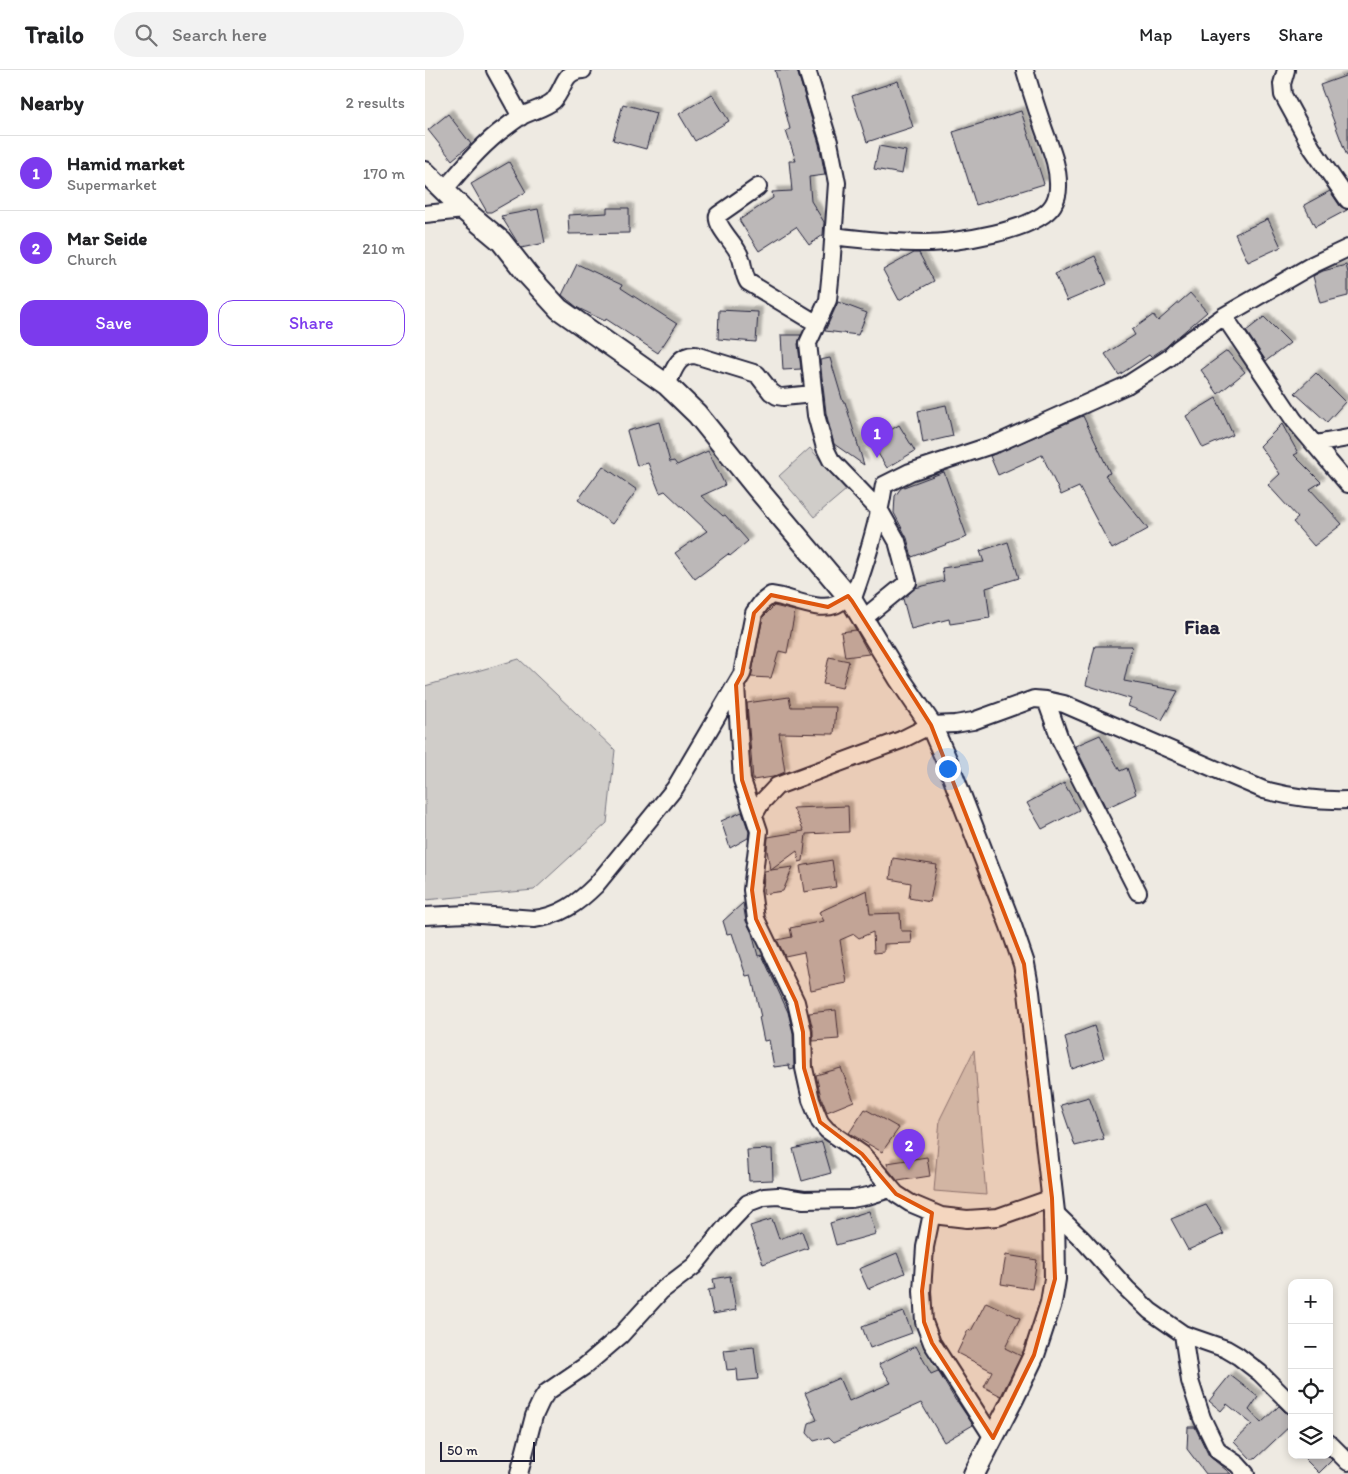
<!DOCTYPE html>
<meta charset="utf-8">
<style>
:root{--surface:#fff;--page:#f2f2f2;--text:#202124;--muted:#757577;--line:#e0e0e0;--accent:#7c3aed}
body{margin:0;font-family:Itim,sans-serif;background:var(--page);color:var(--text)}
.controls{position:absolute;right:15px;bottom:15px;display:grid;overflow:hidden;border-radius:10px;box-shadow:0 2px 8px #0003}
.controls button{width:45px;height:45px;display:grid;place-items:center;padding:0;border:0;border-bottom:1px solid var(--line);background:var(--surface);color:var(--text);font:25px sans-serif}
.scale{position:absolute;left:15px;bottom:12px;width:95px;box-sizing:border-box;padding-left:5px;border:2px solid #22223b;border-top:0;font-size:14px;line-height:18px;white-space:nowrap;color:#22223b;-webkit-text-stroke:4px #fbf7ec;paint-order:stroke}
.you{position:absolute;left:522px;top:698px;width:18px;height:18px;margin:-12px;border:4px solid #fff;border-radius:50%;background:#1a73e8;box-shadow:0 0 0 8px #1a73e833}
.badge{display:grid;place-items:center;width:32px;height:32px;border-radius:50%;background:var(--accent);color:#fff;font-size:16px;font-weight:700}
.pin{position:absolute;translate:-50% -41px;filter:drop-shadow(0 1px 2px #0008)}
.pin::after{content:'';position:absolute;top:26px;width:18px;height:15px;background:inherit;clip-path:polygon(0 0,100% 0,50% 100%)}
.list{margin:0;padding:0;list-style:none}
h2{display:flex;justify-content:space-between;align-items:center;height:65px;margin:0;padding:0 20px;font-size:21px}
h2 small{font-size:16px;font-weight:400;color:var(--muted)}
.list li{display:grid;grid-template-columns:32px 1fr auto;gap:15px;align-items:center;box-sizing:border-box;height:75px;padding:0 20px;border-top:1px solid var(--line)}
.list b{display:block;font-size:19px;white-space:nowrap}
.list p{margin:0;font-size:16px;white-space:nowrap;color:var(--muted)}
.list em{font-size:16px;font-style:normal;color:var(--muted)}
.actions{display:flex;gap:10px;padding:15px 20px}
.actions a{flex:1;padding:11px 0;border:1px solid var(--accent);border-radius:15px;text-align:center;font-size:18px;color:var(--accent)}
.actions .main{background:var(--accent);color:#fff}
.icon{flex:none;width:28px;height:28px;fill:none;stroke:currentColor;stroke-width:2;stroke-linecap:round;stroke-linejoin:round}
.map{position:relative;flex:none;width:923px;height:1404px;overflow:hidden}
header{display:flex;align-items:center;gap:30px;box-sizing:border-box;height:70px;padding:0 25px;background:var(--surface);border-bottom:1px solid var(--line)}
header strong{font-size:24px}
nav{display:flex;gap:28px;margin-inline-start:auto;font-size:18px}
.search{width:350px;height:45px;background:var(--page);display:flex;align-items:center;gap:12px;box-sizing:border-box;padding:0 18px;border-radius:28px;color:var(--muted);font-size:19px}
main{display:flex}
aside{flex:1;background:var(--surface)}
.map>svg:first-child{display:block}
.green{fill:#d0cdc9;stroke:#797882}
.building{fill:#bcb8b8;stroke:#22223b;filter:url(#shadow)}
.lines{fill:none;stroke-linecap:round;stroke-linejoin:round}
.minor-casing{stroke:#22223b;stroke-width:20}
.major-casing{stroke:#22223b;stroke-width:24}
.minor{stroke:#fbf7ec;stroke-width:16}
.major{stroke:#fbf7ec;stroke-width:20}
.marked{fill:#de560e;fill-opacity:0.2;stroke:#de560e;stroke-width:4;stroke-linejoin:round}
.labels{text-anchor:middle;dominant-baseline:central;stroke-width:4;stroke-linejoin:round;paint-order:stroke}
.quarter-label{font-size:20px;font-weight:bold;fill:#22223b;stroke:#fbf7ec}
</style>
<header>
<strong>Trailo</strong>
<div class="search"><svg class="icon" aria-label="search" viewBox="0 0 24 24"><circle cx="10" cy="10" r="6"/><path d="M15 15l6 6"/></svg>Search here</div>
<nav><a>Map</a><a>Layers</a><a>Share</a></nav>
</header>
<main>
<aside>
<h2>Nearby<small>2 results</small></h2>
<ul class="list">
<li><span class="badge">1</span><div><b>Hamid market</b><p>Supermarket</p></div><em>170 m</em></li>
<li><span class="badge">2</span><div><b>Mar Seide</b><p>Church</p></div><em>210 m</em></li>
</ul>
<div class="actions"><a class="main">Save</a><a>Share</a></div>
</aside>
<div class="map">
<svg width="923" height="1404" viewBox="0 0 923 1404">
<defs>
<filter id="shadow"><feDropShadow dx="4.5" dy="-4.5" stdDeviation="1" flood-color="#0004"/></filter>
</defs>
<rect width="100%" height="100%" fill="#eeeae2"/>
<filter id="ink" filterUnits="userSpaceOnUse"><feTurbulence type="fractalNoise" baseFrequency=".02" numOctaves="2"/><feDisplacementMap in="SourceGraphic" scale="10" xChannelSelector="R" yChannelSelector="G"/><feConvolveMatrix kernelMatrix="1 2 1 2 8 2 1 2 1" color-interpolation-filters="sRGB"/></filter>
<g filter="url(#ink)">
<path class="green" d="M385,378L421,420L389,447L354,406Z
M94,589L190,680L182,753L109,820L0,830V616Z
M549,980L561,1125L509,1121L515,1049Z"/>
<path class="building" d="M350,0H372L394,74L400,105L384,107L386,131L399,152L398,165L384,175L371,157L334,181L314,150L348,128L347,122L367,121L364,91H371L361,61L365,59Z
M923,5V85L922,86L895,15Z
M473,11L488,57L442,72L427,26Z
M287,24L304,51L270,71L254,44Z
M198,34L231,43L221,79L188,70Z
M596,41L619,114L551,135L528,62Z
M23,44L46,74L27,90L3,60Z
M454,76L481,81L477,104L449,99Z
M84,92L101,122L66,142H62L46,114Z
M905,121L915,136L922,140L890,157L879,135Z
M182,138H204V163L144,164L143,145L182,143Z
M113,139L120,173L96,178L76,146Z
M843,149L856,177L823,192L810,164Z
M489,183H494L509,211L474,230L458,200Z
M670,186L682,214L642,231L630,204Z
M152,194L197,215L196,218L252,254L233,283L181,249L180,251L153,238L137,225Z
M921,195L923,203V226L895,233L888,206L898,201Z
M765,223L782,242L741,277L726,287L724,285L694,305L680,284L710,265L707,260L728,245L733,251Z
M413,232L442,243L433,265L400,261Z
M294,240L333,242L331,272L293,269Z
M839,247L865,273L841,291L821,261Z
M356,265H376L373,274L376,299L358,300Z
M802,281L820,302L793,324L776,300Z
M405,288L418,332H420L439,395L409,374L401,343L395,290Z
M891,303L920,332L902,352L870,323Z
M791,328L808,365L778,378L761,346Z
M521,335L528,366L498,373L493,341Z
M658,346L685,403L680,405L723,459L687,479L654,417L636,425L617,385L573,405L565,386Z
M234,352L245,392L249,391L252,395L283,381L300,415L276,426L298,446L300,445L323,471L305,486L303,484L270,509L250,483L282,461L240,421L235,423L223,393L212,396L202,361Z
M857,354L873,383L869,385L896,412L885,419L917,454L889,476L868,452L873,448L843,415L855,404L835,376Z
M474,355L490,381L462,398L446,372Z
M178,396L212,420L187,454L153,430Z
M519,402L542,467L487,487L482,468L469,443L470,426L476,418Z
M583,472L594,508L561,518L565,548L525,554L524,549L486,559L478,529L490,518L519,511L517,498L559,492L555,481Z
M349,536L370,541L362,583L354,581L346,608L326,607L338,547Z
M431,560L444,584L420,587L416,562Z
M670,576H707L699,611L753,621L737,650L703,636L706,629L661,615Z
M404,587L424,591L417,618L398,614Z
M364,627L366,637H411L409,664L354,663L360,702L348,707L328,710L322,633Z
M675,665L695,701L702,698L711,724L681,738L650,676Z
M639,713L654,740L617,759L602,733Z
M423,736L424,762L381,764L378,791L374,792L372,781L346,800L368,797L358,821L338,824L339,801L345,800L342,780L343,767L379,761L368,738Z
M317,742L324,762L323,768L305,778L296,751Z
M468,788L512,795L505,832L484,828L486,813L465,809Z
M407,790L411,817L379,822L375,796Z
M442,820L445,844L475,843L476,861H486L487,873L459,874V882L449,883L448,862L434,868L429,864L415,870L422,913L386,920L379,882L360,886L352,870L367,867L365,858L399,851L394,842Z
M318,833L321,851L327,863L333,886L337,885L363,942L368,963L369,999L365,1000L364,995L349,997L344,970L339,971L334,947H336L326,905L321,906L307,863L302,864L298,851Z
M411,940L414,969L388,971V960L384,943Z
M669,956L679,988L647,999L640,967Z
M416,998L429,1031L402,1042L396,1027L391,1005Z
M664,1027L679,1069L650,1076L636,1035Z
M440,1039L474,1058L457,1082L424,1063Z
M397,1072L406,1103L377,1111L368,1079Z
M347,1079L348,1110L324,1111L322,1080Z
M502,1087L505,1106L473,1111L463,1099L462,1093Z
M781,1135L799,1164L763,1180L746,1149Z
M444,1141L451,1164L411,1175L405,1153Z
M347,1149L354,1169L377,1161L383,1178L338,1194L325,1156Z
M472,1183L480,1203L443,1219L434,1199Z
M581,1185L612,1190L607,1219L576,1214Z
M305,1206L311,1240L288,1244L283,1220L290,1219L288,1209Z
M561,1232L595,1248L580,1278L596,1286L576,1326L559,1317L567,1301L532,1283L543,1260L546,1261Z
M479,1242L487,1263L445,1278L437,1257Z
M491,1276L506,1304L513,1301L531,1331H532L548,1355L519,1372L496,1333L409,1372L404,1367L389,1371L382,1363L384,1353L392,1350L380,1323L414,1308L424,1331L466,1313L454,1294Z
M329,1277L333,1309L313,1311L312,1299L302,1300L299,1280Z
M805,1305L833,1327L824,1340L836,1353L854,1336L860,1342L867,1345V1354L830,1389H826L809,1371L827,1354L802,1334L796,1341L784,1331Z
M763,1357H770L784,1386L806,1404H781L762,1379Z
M876,1385H902L907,1390L894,1403Z"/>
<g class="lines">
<defs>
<path id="minor" d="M70,0L96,47
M382,0L404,72L412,113L406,200L403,230L383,273L391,345L400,378L406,390L455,441L472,471L483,512L439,548
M861,0L857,14L858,25L887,78L923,130
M333,117L293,145C290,155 308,172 313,182C319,191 317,202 323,212L391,253
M19,120C38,98 57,74 81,57C86,53 91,49 97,46C106,41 120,38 128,31C140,19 137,1 158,0
M0,144L39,140
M409,166C439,170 469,173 500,173C529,173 612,161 628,135C631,130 633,122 633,117C634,95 624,75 617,54C611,36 605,18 600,0
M799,246L869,350L923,414
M242,315C249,300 252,285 270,285L332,304L346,322L352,326L358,327L388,324
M890,374L923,368
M427,531C441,492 453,455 459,415L485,402L573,373L702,315L744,288L754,278L799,246L889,194L923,178
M311,615L317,710L334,761L327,820L331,849L371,932L378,962L379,998L386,1030L395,1052L402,1060L437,1084L471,1124L485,1133L516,1146L542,1149L573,1147L627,1128
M621,630L635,669L713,822
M329,745L336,733L352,716L476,670L506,655L530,654L548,651L609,629L621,630L639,634L839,720C866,727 895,731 923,730
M0,846L42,844L109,849C135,846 153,833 171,815L250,718L317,604L329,543L337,532L346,525C365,527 392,542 410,535C415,533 419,529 423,526
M629,1142L658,1170L702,1219L725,1241L758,1264L801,1279L813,1286L835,1303L867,1335
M507,1143L500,1177L497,1221L499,1252L507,1273L568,1368
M758,1264L765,1311L777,1348L793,1381L812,1394L821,1404
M904,1373L923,1392
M94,1404L109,1346L116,1331L122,1322L160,1296L195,1266L236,1221L269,1196L303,1154L323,1133L339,1127L353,1126L379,1130L426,1129L443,1126L465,1119"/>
<path id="major" d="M0,102L39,140L76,171L102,204L134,239L242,315L272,344L331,417L427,531L474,608L506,655L524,696L586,856L599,894L604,922L629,1142L630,1209L626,1233L609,1285L588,1329L549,1404"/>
</defs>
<use href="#minor" class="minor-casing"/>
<use href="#major" class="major-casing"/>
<use href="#minor" class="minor"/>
<use href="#major" class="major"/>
</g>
</g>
<path class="marked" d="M346,525L403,537L423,526L427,531L506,655L599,894L627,1128L630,1209L609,1285L568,1368L507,1273L499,1252L497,1221L507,1143L471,1124L437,1084L395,1052L379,998L378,962L371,932L331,849L327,820L334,761L317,710L311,615L317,604L329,543Z"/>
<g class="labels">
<g class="quarter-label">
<text x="777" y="557">Fiaa</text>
</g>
</g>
</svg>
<div class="controls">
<button>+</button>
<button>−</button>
<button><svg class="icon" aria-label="locate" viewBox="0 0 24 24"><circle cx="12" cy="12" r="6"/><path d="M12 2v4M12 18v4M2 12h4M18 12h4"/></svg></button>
<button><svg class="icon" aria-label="layers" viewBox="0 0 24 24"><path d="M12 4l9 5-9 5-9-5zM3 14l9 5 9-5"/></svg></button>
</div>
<div class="scale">50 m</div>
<div class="you"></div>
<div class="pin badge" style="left:452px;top:388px">1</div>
<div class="pin badge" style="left:484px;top:1100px">2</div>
</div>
</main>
